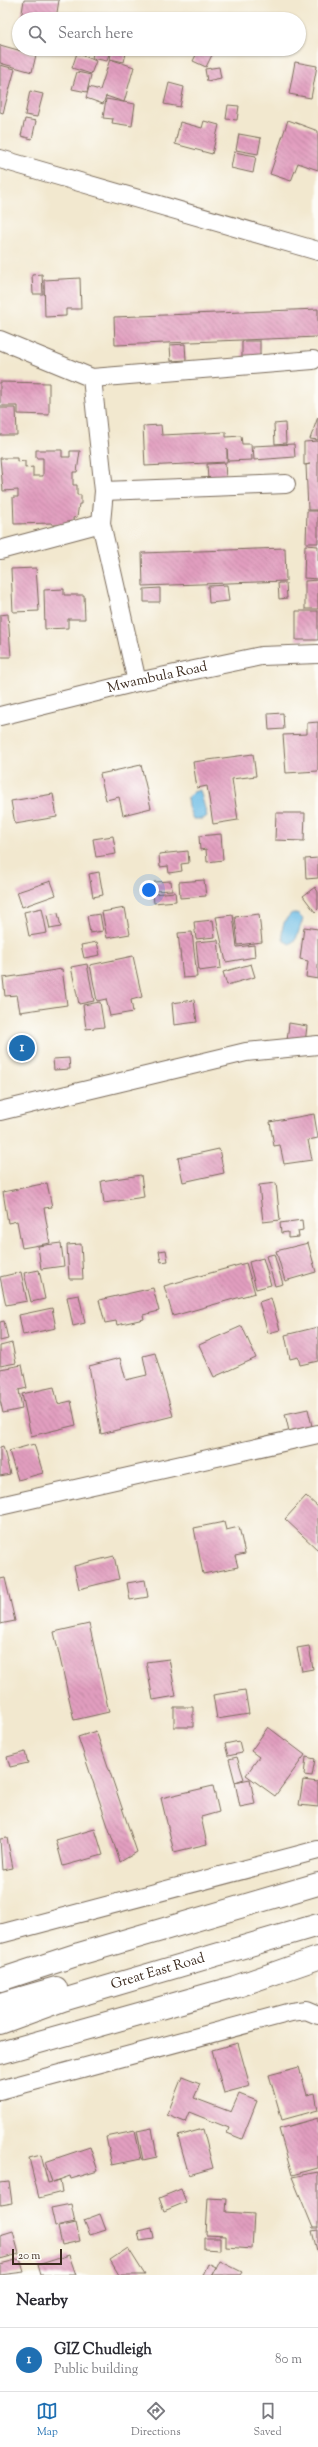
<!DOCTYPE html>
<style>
:root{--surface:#fff;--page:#f7f7f7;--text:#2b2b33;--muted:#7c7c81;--line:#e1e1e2;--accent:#1f6fb2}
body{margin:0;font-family:"Sorts Mill Goudy",serif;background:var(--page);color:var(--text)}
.scale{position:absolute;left:12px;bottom:10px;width:50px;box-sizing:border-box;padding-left:4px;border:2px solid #3b2a1e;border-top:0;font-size:11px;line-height:14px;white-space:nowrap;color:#3b2a1e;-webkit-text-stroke:3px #fdfcf7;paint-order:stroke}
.you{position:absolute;left:149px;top:890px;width:14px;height:14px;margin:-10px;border:3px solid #fff;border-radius:50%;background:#1a73e8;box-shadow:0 0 0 6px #1a73e833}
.badge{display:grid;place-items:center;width:26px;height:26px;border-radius:50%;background:var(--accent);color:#fff;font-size:13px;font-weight:700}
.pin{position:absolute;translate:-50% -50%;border:2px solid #fff;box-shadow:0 1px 4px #0006}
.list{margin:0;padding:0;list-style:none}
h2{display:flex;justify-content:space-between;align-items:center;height:52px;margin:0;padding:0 16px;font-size:17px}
h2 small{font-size:13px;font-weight:400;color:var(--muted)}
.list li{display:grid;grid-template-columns:26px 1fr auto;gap:12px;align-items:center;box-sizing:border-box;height:64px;padding:0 16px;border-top:1px solid var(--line)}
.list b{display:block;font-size:15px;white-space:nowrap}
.list p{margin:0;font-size:13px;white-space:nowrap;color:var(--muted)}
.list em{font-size:13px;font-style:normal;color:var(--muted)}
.icon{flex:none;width:22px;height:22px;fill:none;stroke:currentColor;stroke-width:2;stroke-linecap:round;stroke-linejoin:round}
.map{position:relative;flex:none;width:318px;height:2275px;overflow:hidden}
.search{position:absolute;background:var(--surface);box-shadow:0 1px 3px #0004;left:12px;right:12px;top:12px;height:44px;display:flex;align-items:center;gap:10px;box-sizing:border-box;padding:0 14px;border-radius:22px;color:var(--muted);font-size:15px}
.sheet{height:116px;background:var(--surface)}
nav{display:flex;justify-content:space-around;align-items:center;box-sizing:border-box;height:56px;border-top:1px solid var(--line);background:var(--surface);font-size:11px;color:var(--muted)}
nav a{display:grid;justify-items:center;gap:2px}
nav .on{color:var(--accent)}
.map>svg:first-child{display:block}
.water{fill:#69bbe5;stroke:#527282}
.building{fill:url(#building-back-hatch)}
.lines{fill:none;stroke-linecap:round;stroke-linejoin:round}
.minor-casing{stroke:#7b6c5c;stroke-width:20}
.primary-casing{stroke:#7b6c5c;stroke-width:24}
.minor{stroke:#fff;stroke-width:18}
.primary{stroke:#fff;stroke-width:22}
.labels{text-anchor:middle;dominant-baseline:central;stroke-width:3;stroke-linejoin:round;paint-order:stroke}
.street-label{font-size:14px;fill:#3b2a1e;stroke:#fdfcf7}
</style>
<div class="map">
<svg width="318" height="2275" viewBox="0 0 318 2275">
<defs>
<pattern id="building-back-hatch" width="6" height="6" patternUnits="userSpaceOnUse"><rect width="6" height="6" fill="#e29ebf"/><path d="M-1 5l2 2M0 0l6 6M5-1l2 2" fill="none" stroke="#b8819b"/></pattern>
</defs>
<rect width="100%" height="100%" fill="#fdfcf7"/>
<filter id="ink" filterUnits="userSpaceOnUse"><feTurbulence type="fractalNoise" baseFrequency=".025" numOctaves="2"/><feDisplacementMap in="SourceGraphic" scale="8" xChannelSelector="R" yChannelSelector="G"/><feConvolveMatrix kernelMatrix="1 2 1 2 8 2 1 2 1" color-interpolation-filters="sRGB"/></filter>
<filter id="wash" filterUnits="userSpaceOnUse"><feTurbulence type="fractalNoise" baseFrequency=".012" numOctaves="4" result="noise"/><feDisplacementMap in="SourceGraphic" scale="16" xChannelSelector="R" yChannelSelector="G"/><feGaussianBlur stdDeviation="0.9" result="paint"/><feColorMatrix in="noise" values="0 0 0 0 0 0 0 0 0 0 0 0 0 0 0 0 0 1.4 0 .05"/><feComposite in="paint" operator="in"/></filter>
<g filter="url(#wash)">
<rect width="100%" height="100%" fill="#f2e8cf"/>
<path class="water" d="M200,790L207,816L203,819H193L188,807L187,798L193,792Z
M292,913L299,915L303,919L296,939L290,944L284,941C280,930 283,920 292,913Z"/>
<g id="blocks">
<path class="building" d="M24,0H59L56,19H21Z
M0,45L36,55L32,72L0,63Z
M94,49H110L107,61L92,58Z
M112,49H127L124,62L110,59Z
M199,49H215L206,67L193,61Z
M77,53L96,61L91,74L72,68Z
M110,59L134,67L124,102L106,96L103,104L86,98L89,87L100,90Z
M295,62L317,66L311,98L289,94Z
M0,65L15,69L3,113L0,112Z
M219,67L221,78L207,81L205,69Z
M77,72L91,75L87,92L72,89Z
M169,83L184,87L180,107L164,104Z
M30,91L43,94L37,117L25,115Z
M106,99L135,104L132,126L112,123L113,119L103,118Z
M228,105L239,106L237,120L226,119Z
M25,119L36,121L32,139L21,136Z
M288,120L318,131V170L298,163L291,181L270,174Z
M204,121L219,125L212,154L175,144L180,122L202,128Z
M239,134L261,138L258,154L236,150Z
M234,152L256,156L253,173L231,168Z
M42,274L43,294H33L32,275Z
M80,278L81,309H66V316L45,317L44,280Z
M318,309V337L115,345L114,317Z
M242,341H260V357L242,358Z
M185,344L186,360L171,361L170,345Z
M0,382L49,383V415L18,414V406H0Z
M0,408H16L17,435H0Z
M318,417V440L310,439Z
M285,423L286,443L275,444L274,424Z
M161,425L162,435L226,432V437L241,436L242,444H251L252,460L228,461L227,448V462L145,466L143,426Z
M318,441V510H308L306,465L310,464L304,465V442Z
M294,444L295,457L254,460L253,446Z
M36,450H62V457H70V451H80L77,472H73V485H77V495H81V504H79L77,517L73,518L74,525H52V523L14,524L13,497H18V490L3,491L0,458H17V462L25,461V468L33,467V476H43V458H36Z
M225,463L226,479L208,480L207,464Z
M307,511H318V543H306Z
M305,545L318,546V579L304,578Z
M285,548L286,581L143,586L142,553Z
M36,568L39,611L13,612L11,569Z
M318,580V609H305V581Z
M278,583H286L287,598L279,599Z
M227,585L229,601L209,603L208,586Z
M160,588V602H144V589Z
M64,589V595H84L85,619H68V628L45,629L44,590Z
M296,611H318V640H296Z
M8,614L11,657H0V615Z
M283,713L284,729L269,730L268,714Z
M318,722V771L286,773L283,735L307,734V723Z
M253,754L256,776L232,779L238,820L213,824L207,786L197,788L193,762Z
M141,765L151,808L123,815L119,797L106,800L100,774Z
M53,794L57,817L15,824L11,801Z
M276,813H305L304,841L275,840Z
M221,834L223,860L207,862L206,849L200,850L199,836Z
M113,836L116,854L96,857L93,839Z
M188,851L189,863L181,864L182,871L169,873L168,866L160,867L159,854Z
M318,858V878L306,879L305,859Z
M99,872L103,895L93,897L89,874Z
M204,880L206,896L180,898L179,882Z
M51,881L56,895L22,907L17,892Z
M171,881L172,890L154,891V882Z
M315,887L318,892V909L315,912L303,896Z
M175,892L176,901L154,903L153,894Z
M42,908L47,933L29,936L24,912Z
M125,908L130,934L107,938L102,912Z
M58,913L61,927L50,929L47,915Z
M100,914L103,931L90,933L87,916Z
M259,914L262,942L238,945L235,917Z
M233,915L237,947L254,945L255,957L226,962L216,917Z
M213,920L215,937L196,939L194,922Z
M304,927L318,929V979L306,977L308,961L300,959Z
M192,932L197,977L183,978L178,933Z
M218,940L221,968L199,971L196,942Z
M97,942L100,955L84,958L81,945Z
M133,956L142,997L131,1000L133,1012L110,1016L106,999L97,1001L90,965Z
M87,964L94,1001L79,1004L71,967Z
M251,964L255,977L227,985L223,972Z
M62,969L67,1005L20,1012L17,995L5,996L3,978Z
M194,1000L197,1022L174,1025L172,1003Z
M100,1002L104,1027L86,1029L83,1005Z
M289,1023L307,1026L305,1043L287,1041Z
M69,1058L70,1069L54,1070L53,1059Z
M314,1114L318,1138L308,1140L312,1160L284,1164L280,1145L274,1146L270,1122Z
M219,1149L224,1173L183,1182L178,1158Z
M141,1175L144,1197L104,1203L101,1181Z
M47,1183L52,1207L44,1208L50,1243L22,1248L17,1221L8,1223L3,1192Z
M276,1183L280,1220L263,1222L259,1185Z
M302,1220L303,1230L298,1231L299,1237L288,1238V1232L281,1233L280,1223Z
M61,1243L64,1266L41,1269L38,1246Z
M308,1243L316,1272L285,1281L276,1251Z
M81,1244L83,1279H69L67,1245Z
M166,1250L168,1261L161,1262L159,1251Z
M274,1254L283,1284L275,1286L266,1256Z
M263,1258L271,1285L256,1289L249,1262Z
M246,1263L255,1293L173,1316L164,1286Z
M39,1270L45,1299L31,1302L24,1273Z
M21,1272L27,1301L6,1305L0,1277Z
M153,1288L159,1311L143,1315L144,1319L117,1325L116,1321L105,1323L99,1300Z
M79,1295L85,1323L73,1326L67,1297Z
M271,1298L280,1330L268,1333L259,1302Z
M52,1308L56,1328L23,1335L19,1315Z
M4,1321L8,1339L0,1341V1322Z
M242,1326L256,1358L214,1377L199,1345Z
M318,1327V1361L300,1365L298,1357L290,1359L285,1335Z
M12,1343L16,1363L0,1366V1346Z
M155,1353L173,1416L101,1434L89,1366L120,1358L126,1380L147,1375L143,1356Z
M22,1365L27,1388L19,1390L22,1409L3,1413L0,1400V1369Z
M54,1387L58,1404L71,1401L76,1425L31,1436L22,1394Z
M308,1409L312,1426L289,1431L285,1414Z
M34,1444L43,1473L18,1480L9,1451Z
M3,1446L10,1474L0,1476V1447Z
M306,1496L318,1507V1550L285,1519Z
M224,1522L226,1530L239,1527L245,1554L235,1556L238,1567L203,1574L194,1528Z
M114,1556L119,1579L79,1589L74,1566Z
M5,1578L15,1621L0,1624V1579Z
M145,1580L148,1597L130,1600L127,1583Z
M89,1624L109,1712L74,1720L54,1632Z
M309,1646L313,1669L302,1671L297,1648Z
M169,1659L176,1696L153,1700L146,1662Z
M245,1690L249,1714L217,1719L213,1695Z
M174,1707H193V1727H174Z
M268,1727L305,1755L275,1796L246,1775L259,1757L251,1751Z
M96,1731L137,1852L120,1862L78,1737Z
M239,1741L242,1753L228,1756L225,1744Z
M25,1752L28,1763L10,1767L7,1757Z
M237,1757L244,1779L235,1782L229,1759Z
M306,1757L315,1759L312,1776L304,1775Z
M250,1779L255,1804L240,1807L235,1782Z
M303,1780L318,1782V1807L299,1805Z
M213,1786L219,1812L201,1817L207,1844L174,1852L161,1798Z
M95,1829L103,1855L63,1866L56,1840Z
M7,1838L13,1868L2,1870L0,1839Z
M238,2043L250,2086L224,2093L212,2050Z
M299,2067L307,2095L315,2093L318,2110L282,2120L269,2075Z
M182,2077L200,2084L194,2098L231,2112L239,2094L257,2101L242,2139L227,2133L229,2128L189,2112L185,2122L167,2115Z
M318,2118V2168L292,2175L279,2129Z
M152,2128L157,2157L143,2160L137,2131Z
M203,2129L213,2168L189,2175L178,2136Z
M135,2131L141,2159L112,2165L106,2137Z
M90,2147L98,2171L71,2179L70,2176L53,2182L60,2180L62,2192L39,2198L29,2158L41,2155L48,2183L52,2182L45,2162Z
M318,2172V2228H313L292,2177Z
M9,2181L12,2203L0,2205V2182Z
M181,2189L186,2202L164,2211L159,2198Z
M208,2198L227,2199L226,2212L254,2214L252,2249L226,2247V2236L206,2235Z
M71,2204L75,2222L55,2226L51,2208Z
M100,2214L106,2230L90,2235L84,2220Z
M76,2223L80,2241L62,2245L58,2227Z
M152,2228L154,2239L140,2241L138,2231Z
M318,2230V2251H317L312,2231Z
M13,2231L19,2254L0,2259V2235Z
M204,2238H220V2250L204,2249Z
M128,2248L145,2275H119L110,2260Z
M69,2255L76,2275H41L38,2265Z
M20,2259L24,2272L0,2275V2264Z
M220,2261L242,2272L240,2275H213Z
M208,2264L216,2268L212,2275H203Z"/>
</g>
</g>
<g filter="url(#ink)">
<use href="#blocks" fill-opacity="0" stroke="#7b6c5c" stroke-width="1"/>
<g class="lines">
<defs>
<g id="minor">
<path d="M0,159L318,251"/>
<path d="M0,340L92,378L104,491L101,523L137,682"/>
<path d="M92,378L313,360"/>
<path d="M104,491L286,484"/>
<path d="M0,550L101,523"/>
<path id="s1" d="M0,716L137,682L261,656L318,654"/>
<path d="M0,1111L246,1052L318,1045"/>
<path d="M0,1506L318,1434"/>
<path d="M0,1934L318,1850"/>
<path d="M0,2090L291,2012L306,2010L318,2015"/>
</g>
<g id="primary">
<path d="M0,1980L79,1954L318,1884"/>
<path d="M0,2004L56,1988"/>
<path id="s2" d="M0,2023L63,2000L318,1925"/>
<path d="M0,2053L235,1987L318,1958"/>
</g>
</defs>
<use href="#minor" class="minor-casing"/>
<use href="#primary" class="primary-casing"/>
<use href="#minor" class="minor"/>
<use href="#primary" class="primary"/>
</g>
</g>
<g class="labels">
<g class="street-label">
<text stroke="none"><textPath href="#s1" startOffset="162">Mwambula Road</textPath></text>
<text stroke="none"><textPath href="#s2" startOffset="166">Great East Road</textPath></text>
</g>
</g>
</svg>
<div class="scale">20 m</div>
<div class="you"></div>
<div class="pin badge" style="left:22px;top:1048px">1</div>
<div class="search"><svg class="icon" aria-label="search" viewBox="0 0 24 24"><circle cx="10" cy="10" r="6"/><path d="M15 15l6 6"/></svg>Search here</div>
</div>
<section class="sheet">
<h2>Nearby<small></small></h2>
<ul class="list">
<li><span class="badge">1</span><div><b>GIZ Chudleigh</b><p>Public building</p></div><em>80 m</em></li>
</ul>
</section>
<nav>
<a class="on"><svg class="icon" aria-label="map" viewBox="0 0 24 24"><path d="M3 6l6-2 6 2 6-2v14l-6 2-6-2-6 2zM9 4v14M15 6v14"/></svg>Map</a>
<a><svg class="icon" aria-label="directions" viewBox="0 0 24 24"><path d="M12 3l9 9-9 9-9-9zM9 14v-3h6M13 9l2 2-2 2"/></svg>Directions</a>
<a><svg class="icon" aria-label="saved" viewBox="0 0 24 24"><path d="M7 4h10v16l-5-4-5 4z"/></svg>Saved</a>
</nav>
